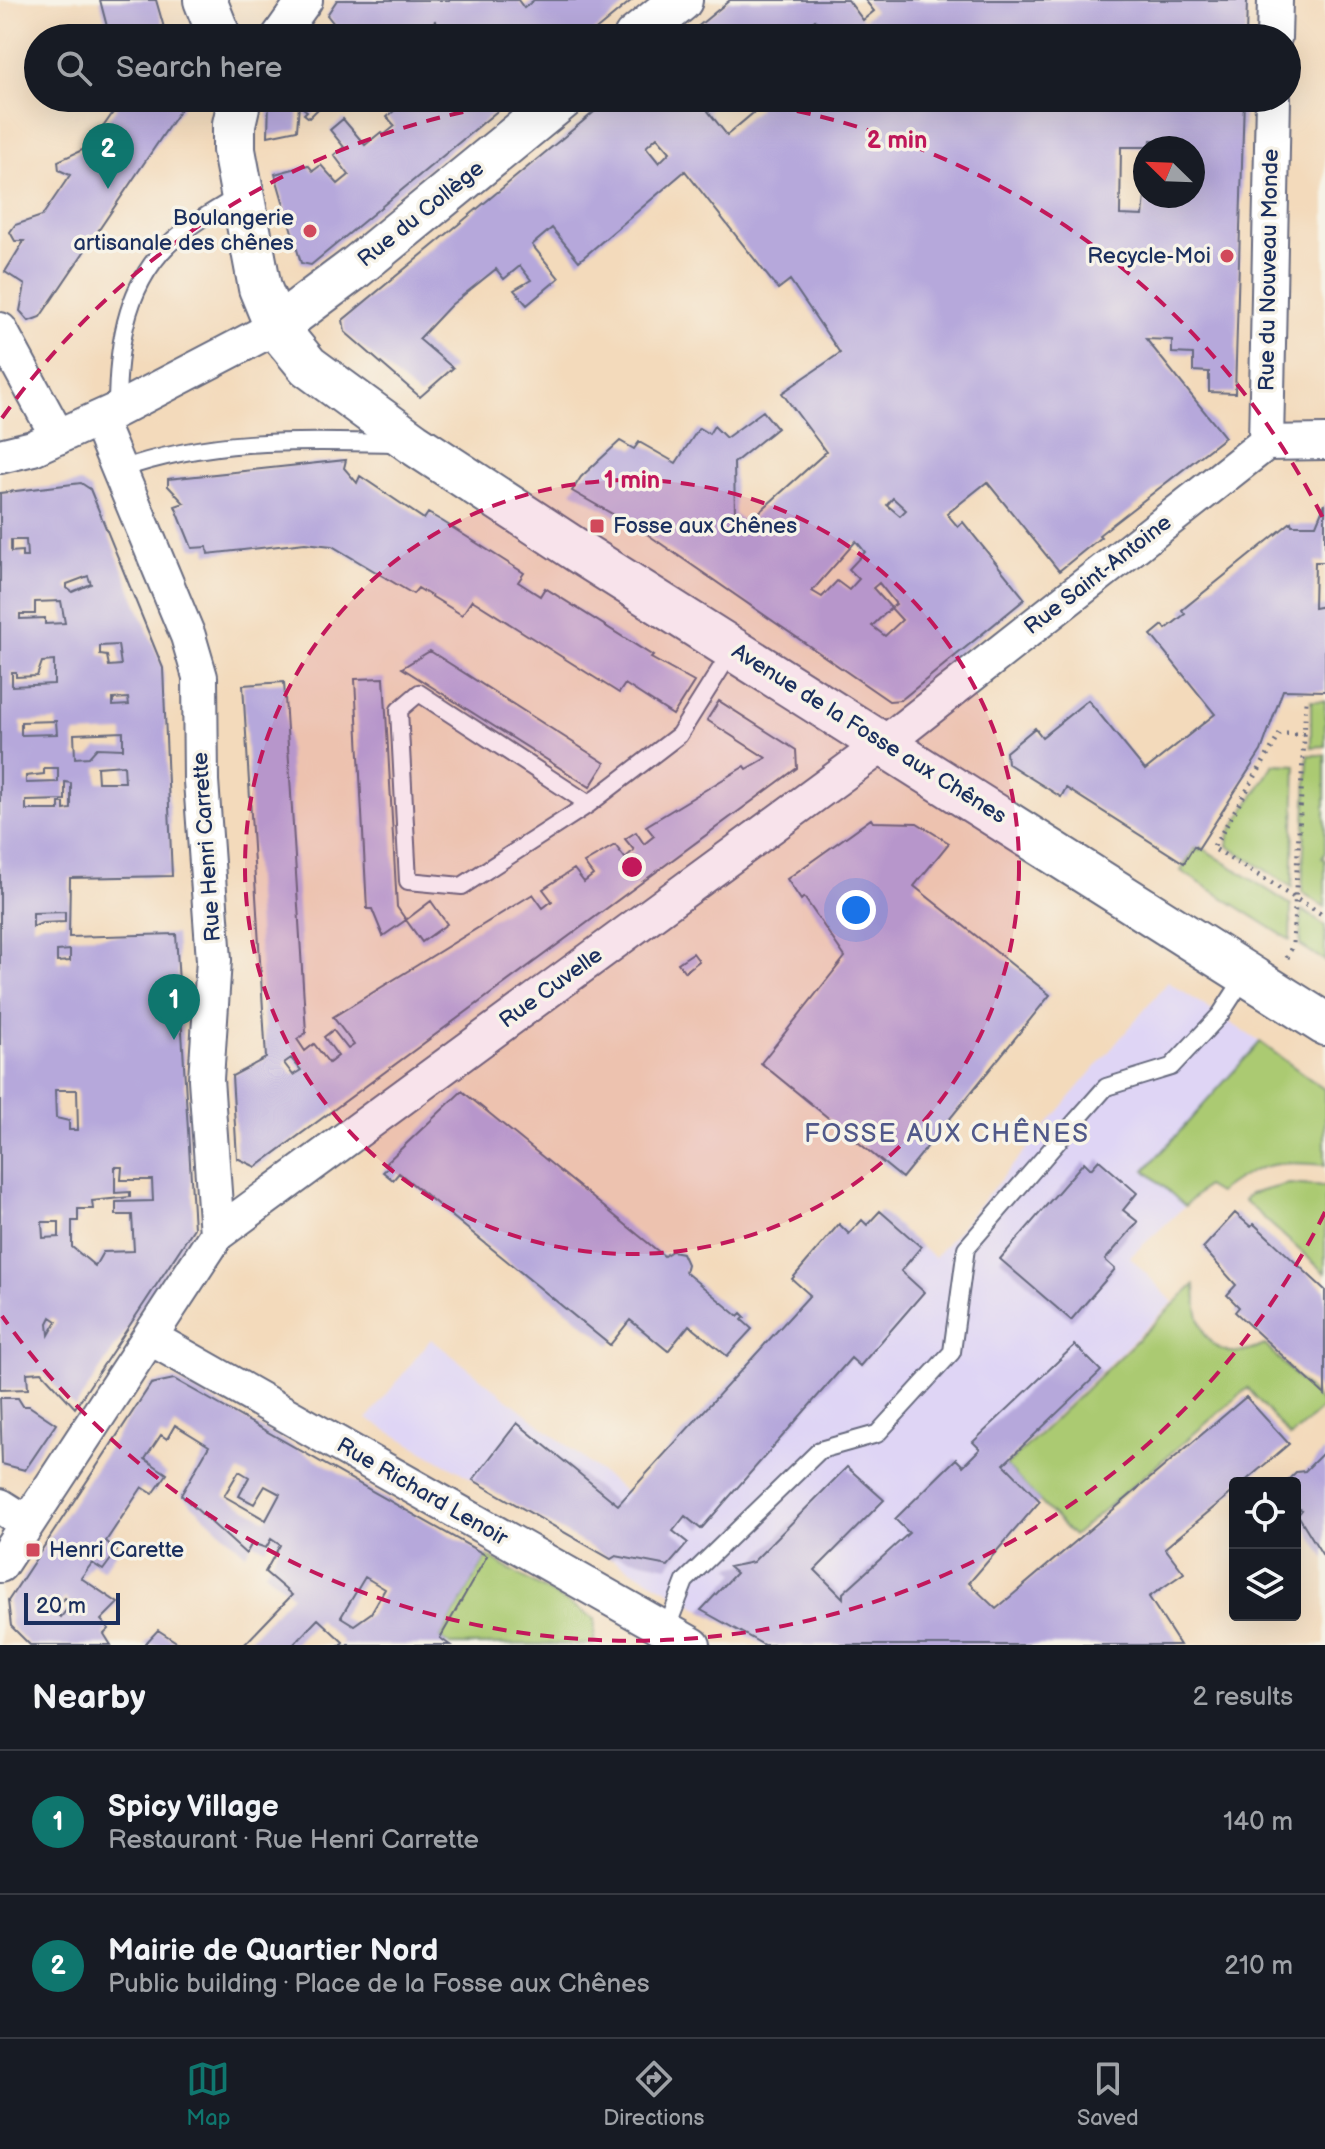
<!DOCTYPE html>
<meta charset="utf-8">
<style>
:root{--surface:#171b24;--page:#242831;--text:#f1f3f6;--muted:#9ea1a6;--line:#363941;--accent:#0f766e}
body{margin:0;font-family:"Balsamiq Sans",sans-serif;background:var(--page);color:var(--text)}
.controls{position:absolute;right:24px;bottom:24px;display:grid;overflow:hidden;border-radius:8px;box-shadow:0 8px 32px #0002}
.controls button{width:72px;height:72px;display:grid;place-items:center;padding:0;border:0;border-bottom:2px solid var(--line);background:var(--surface);color:var(--text);font:40px sans-serif}
.compass{position:absolute;left:1133px;top:136px;width:72px;height:72px;border-radius:50%;background:var(--surface);box-shadow:0 8px 32px #0002;rotate:293deg}
.scale{position:absolute;left:24px;bottom:20px;width:96px;box-sizing:border-box;padding-left:8px;border:4px solid #1b2f5e;border-top:0;font-size:22px;line-height:28px;white-space:nowrap;color:#1b2f5e;-webkit-text-stroke:6px #f7f3e8;paint-order:stroke}
.you{position:absolute;left:856px;top:910px;width:28px;height:28px;margin:-20px;border:6px solid #fff;border-radius:50%;background:#1a73e8;box-shadow:0 0 0 12px #1a73e833}
.badge{display:grid;place-items:center;width:52px;height:52px;border-radius:50%;background:var(--accent);color:#fff;font-size:26px;font-weight:700}
.pin{position:absolute;translate:-50% -66px;filter:drop-shadow(0 2px 4px #0008)}
.pin::after{content:'';position:absolute;top:42px;width:28px;height:24px;background:inherit;clip-path:polygon(0 0,100% 0,50% 100%)}
.list{margin:0;padding:0;list-style:none}
h2{display:flex;justify-content:space-between;align-items:center;height:104px;margin:0;padding:0 32px;font-size:34px}
h2 small{font-size:26px;font-weight:400;color:var(--muted)}
.list li{display:grid;grid-template-columns:52px 1fr auto;gap:24px;align-items:center;box-sizing:border-box;height:144px;padding:0 32px;border-top:2px solid var(--line)}
.list b{display:block;font-size:30px;white-space:nowrap}
.list p{margin:0;font-size:26px;white-space:nowrap;color:var(--muted)}
.list em{font-size:26px;font-style:normal;color:var(--muted)}
.icon{flex:none;width:44px;height:44px;fill:none;stroke:currentColor;stroke-width:2;stroke-linecap:round;stroke-linejoin:round}
.map{position:relative;flex:none;width:1325px;height:1645px;overflow:hidden}
.search{position:absolute;background:var(--surface);box-shadow:0 8px 32px #0002;left:24px;right:24px;top:24px;height:88px;display:flex;align-items:center;gap:20px;box-sizing:border-box;padding:0 28px;border-radius:44px;color:var(--muted);font-size:30px}
.sheet{height:392px;background:var(--surface)}
nav{display:flex;justify-content:space-around;align-items:center;box-sizing:border-box;height:112px;border-top:2px solid var(--line);background:var(--surface);font-size:22px;color:var(--muted)}
nav a{display:grid;justify-items:center;gap:4px}
nav .on{color:var(--accent)}
.map>svg:first-child{display:block}
.built{fill:#dfd5f5}
.green{fill:#abca72;stroke:#637c68;stroke-width:2}
.building{fill:#b6a8db;fill-rule:evenodd}
.lines{fill:none;stroke-linecap:round;stroke-linejoin:round}
.service-casing{stroke:#676b7f;stroke-width:20}
.minor-casing{stroke:#676b7f;stroke-width:38}
.tertiary-casing{stroke:#676b7f;stroke-width:46}
.path{stroke:#676b7f;stroke-width:5;stroke-dasharray:2 6;stroke-linecap:butt}
.service{stroke:#fff;stroke-width:16}
.minor{stroke:#fff;stroke-width:34}
.tertiary{stroke:#fff;stroke-width:42}
.ring{fill:none;stroke:#c2185b;stroke-width:4;stroke-dasharray:14 10}
.poi-dot{fill:#d1495b;stroke:#f7f3e8;stroke-width:3}
.labels{text-anchor:middle;dominant-baseline:central;stroke-width:7;stroke-linejoin:round;paint-order:stroke}
.street-label{font-size:22px;fill:#1b2f5e;stroke:#f7f3e8}
.poi-label{font-size:22px;fill:#1b2f5e;stroke:#f7f3e8;text-anchor:end}
.quarter-label{font-size:26px;letter-spacing:2px;fill:#51598a;stroke:#f7f3e8}
.centre{fill:#c2185b;stroke:#f7f3e8;stroke-width:4}
.ring-label{font-size:24px;text-anchor:middle;font-weight:bold;fill:#c2185b;stroke:#f7f3e8;stroke-width:7;stroke-linejoin:round;paint-order:stroke}
</style>
<div class="map">
<svg width="1325" height="1645" viewBox="0 0 1325 1645">
<rect width="100%" height="100%" fill="#f7f3e8"/>
<filter id="ink" filterUnits="userSpaceOnUse"><feTurbulence type="fractalNoise" baseFrequency=".0125" numOctaves="2"/><feDisplacementMap in="SourceGraphic" scale="16" xChannelSelector="R" yChannelSelector="G"/><feConvolveMatrix kernelMatrix="1 2 1 2 8 2 1 2 1" color-interpolation-filters="sRGB"/></filter>
<filter id="wash" filterUnits="userSpaceOnUse"><feTurbulence type="fractalNoise" baseFrequency=".006" numOctaves="4" result="noise"/><feDisplacementMap in="SourceGraphic" scale="32" xChannelSelector="R" yChannelSelector="G"/><feGaussianBlur stdDeviation="1.8" result="paint"/><feColorMatrix in="noise" values="0 0 0 0 0 0 0 0 0 0 0 0 0 0 0 0 0 1.4 0 .05"/><feComposite in="paint" operator="in"/></filter>
<g filter="url(#wash)">
<rect width="100%" height="100%" fill="#f3dabb"/>
<path class="built" d="M1168,982L1260,1042L1146,1169L1185,1206L1130,1257L1173,1302L817,1645H764L367,1419L431,1339L628,1494L810,1295L792,1279L839,1224L850,1233L862,1220L867,1225L880,1211L934,1258Z"/>
<path class="green" d="M1311,701H1325V746L1311,747Z
M1308,755H1325V852L1322,858L1325,860V907L1302,892Z
M1274,764L1296,765L1292,887L1228,846L1229,834Z
M1201,847L1291,905L1290,940L1181,871L1195,848L1199,851Z
M1302,910L1325,926V961L1300,945Z
M1260,1042L1325,1090V1165C1274,1161 1259,1162 1218,1193L1206,1186L1185,1206L1145,1170Z
M1289,1184L1325,1187V1273L1244,1200L1250,1194Z
M1195,1284C1196,1331 1211,1369 1265,1345L1325,1406L1290,1437L1248,1388L1073,1536L1006,1466Z
M487,1556L595,1619L594,1644L450,1645L440,1638Z"/>
<g id="blocks">
<path class="building" d="M100,0H156L167,38H110Z
M337,0H518L524,8L534,0H632L586,38H450L435,21L423,31L417,23L401,38H345L327,15Z
M730,0H848L863,20L874,11L865,0H1247L1246,38H800L791,27L781,35L784,38H684ZM815,20L821,27L813,34L807,27Z
M103,98H188L40,317L29,321L20,311L25,285L5,272L24,241H15L10,232L15,225L42,216L70,175L59,170L58,161L89,147L117,107L108,105Z
M269,98H319L323,104L309,118L304,114L307,111L299,105L297,130L268,136Z
M397,98H513L311,265L301,263L275,174L308,165L313,171L321,165L338,184L349,175L334,155L344,147L330,130L343,119L365,145L381,132L384,135L395,126L387,117L402,104Z
M611,98H720L708,111L727,135L759,108L751,98H1244L1235,393L1209,392V372L1193,371V354L1172,353V340L1146,339L1225,437L1099,535L1101,537L1059,571L987,482L947,514L958,527L963,522L1025,599L901,700L889,701L644,532L572,491L581,477L620,441L634,449L639,442L676,463L699,428L709,434L714,426L726,438L763,411L777,428L734,463L735,515L747,523L826,452L782,393L840,353L790,280L778,289L685,171L579,261L552,228L532,245L559,278L527,305L514,290L531,280L520,266L504,279L496,269L451,305L419,339L453,368L420,397L345,332L343,320ZM657,137L670,152L659,163L646,147ZM1151,140L1184,141V148H1193V196H1145L1143,216L1120,215L1121,147H1150ZM893,498L906,510L900,516L887,505ZM856,541L865,552L849,569L859,579L849,590L837,581L822,597L812,591ZM879,583L896,604L891,608L873,588ZM891,608L902,620L885,636L872,626Z
M346,460L344,468L357,483L360,476L424,519L428,513L442,521L524,573L518,582L540,596L545,588L653,656L651,658L694,682L673,715L625,684L619,693L472,600L462,615L418,588L413,594L332,546L305,543L208,554L207,547L192,548L175,506L184,503L168,486V479Z
M81,483L90,489L163,668L172,876L70,878L69,937L176,934L194,1228L75,1408L42,1372L27,1373L28,1389L0,1390V493ZM11,540H26L27,557H22V551L11,552ZM88,576L91,584L72,592L67,588V584ZM61,601L65,623L45,624V618L20,619V614H35V602ZM118,645L121,665L109,666L107,656L100,655V646ZM54,661V684L12,686V672H16V677L37,676L42,662ZM128,698L129,705L113,706V699ZM56,721L57,734L21,735V722ZM123,732V749L97,748L89,757L75,758L74,734ZM124,765L125,782H98L97,767ZM44,768H58V782L26,783V776L44,774ZM65,782L71,783V809L64,810V803H59V810H26V801L65,800ZM65,912V922L42,923L33,927V913ZM70,950V961L57,962V951ZM55,1090H77L78,1130H69V1121L56,1118ZM115,1167H122L121,1180H152L153,1201L116,1202V1215H132L134,1251L103,1252L95,1266L72,1247V1221H78V1209H93L92,1201L130,1197V1192L115,1193ZM42,1222H59V1237L43,1238ZM51,1317L57,1321L49,1335L48,1323Z
M1325,503V562H1315L1314,608L1325,606V691L1283,690L1261,751L1198,849L1194,846L1184,863L1066,788L1061,797L1007,763L1006,752L1035,728L1042,737L1088,700L1145,770L1215,714L1151,635L1163,625L1166,629L1185,614L1182,610L1291,522L1292,525H1316Z
M430,651L605,763L590,787L402,668Z
M384,678L397,907L406,920L383,936L372,909H367L355,679Z
M284,682L306,1033L297,1039L305,1051L314,1044L329,1063L338,1056L324,1037L333,1030L348,1049L354,1045L333,1017L533,894L543,908L552,901L543,889L574,869L584,882L593,875L584,863L615,845L625,858L634,850L625,839L636,832L644,844L654,836L646,826L745,766L747,769L766,758L707,720L719,701L796,750L797,768L256,1167L237,1158L232,1076L266,1058L243,685ZM291,1058L301,1070L293,1075L284,1063Z
M871,819L873,822L917,823L949,843L914,886L1050,995L902,1178L761,1063L845,957L804,897L801,900L787,879Z
M431,901L447,924L422,942L406,920Z
M693,953L699,961L685,972L678,963Z
M462,1091L664,1256L672,1251L682,1253L687,1264L685,1272L738,1316L741,1313L745,1317L742,1320L752,1329L727,1356L689,1325L668,1351L630,1320L610,1345L399,1173L393,1180L383,1172L390,1166L386,1163Z
M1099,1160L1137,1193L1123,1210L1138,1222L1105,1260L1115,1269L1071,1320L1000,1259L1084,1162L1091,1169Z
M880,1211L921,1247L901,1271L924,1292L860,1366L851,1358L701,1529L685,1516L673,1531L688,1543L668,1566L616,1556L611,1559L473,1480L517,1423L618,1505L810,1295L792,1279L839,1224L849,1234L862,1220L867,1225Z
M1235,1213L1251,1227L1254,1224L1325,1290V1395L1235,1312L1239,1307L1227,1295L1236,1285L1203,1248Z
M1075,1345L1101,1371L1004,1464L1040,1501L969,1583L996,1609L1246,1397L1289,1444L1243,1483H1235V1490L1165,1548L1184,1573L1149,1597L1180,1645H764L701,1610L736,1573L729,1567L753,1562L847,1467L884,1500L815,1570L843,1598V1593L909,1533L895,1519L956,1459L963,1466L980,1449L973,1442Z
M174,1379L487,1556L440,1638L450,1645H340L343,1642L318,1619L293,1645H244L292,1595L265,1572L280,1545L271,1539L266,1548L252,1543L246,1554L181,1495L209,1446L175,1425L167,1439L161,1435L145,1459L167,1474L153,1494L142,1487L106,1541L117,1551L103,1570L92,1563L81,1578L118,1603L101,1620L109,1629L104,1634L111,1645H30L11,1626L8,1601L151,1384ZM239,1471L249,1477L239,1496L254,1504L265,1486L280,1494L266,1520L224,1496ZM365,1577L385,1589L371,1613L354,1625L341,1617ZM65,1598L71,1604L61,1617L54,1610Z
M0,1398H18L23,1406H29L56,1424L25,1470L2,1464Z
M1325,1451V1559L1298,1515L1302,1510L1295,1507V1483H1285L1296,1472L1305,1471Z
M158,1630L181,1645H144Z"/>
</g>
</g>
<g filter="url(#ink)">
<use href="#blocks" fill-opacity="0" stroke="#676b7f" stroke-width="2"/>
<g class="lines">
<defs>
<path id="service" d="M117,410C117,344 126,275 183,232C200,218 221,207 240,195
M119,470C210,437 304,441 398,443
M589,804L419,693L399,710L408,881L462,886L589,804L679,735L733,649
M666,1630L685,1581L820,1450L877,1434L952,1352L966,1248L1060,1139L1106,1087L1171,1067L1220,1015L1246,975"/>
<path id="minor" d="M278,38L305,0
M1274,38L1275,0
M0,330L58,437
M1266,443L1273,98
M0,456L33,448L117,410L276,327
M217,1234L885,743L1266,443L1325,442
M151,1338L693,1645
M0,1506L27,1523
M0,1565L217,1234L206,1079L214,960L201,781L200,677L188,636L98,419"/>
<path id="tertiary" d="M205,0L220,38
M635,38L681,0
M240,98L234,124V150L260,288L276,327L308,366L413,443L587,557L1325,1024
M276,327L355,268L563,98"/>
</defs>
<use href="#service" class="service-casing"/>
<use href="#minor" class="minor-casing"/>
<use href="#tertiary" class="tertiary-casing"/>
<path class="path" d="M1322,581H1325
M1304,734H1280L1213,848L1325,916
M1287,958L1293,944L1306,701"/>
<use href="#service" class="service"/>
<use href="#minor" class="minor"/>
<use href="#tertiary" class="tertiary"/>
</g>
</g>
<circle cx="632" cy="867" r="387" fill="#c2185b" fill-opacity=".12"/>
<g class="ring">
<circle cx="632" cy="867" r="387"/>
<path d="M1325 1212A774 774 0 0 1 2 1316M2 418A774 774 0 0 1 538 99M726 99A774 774 0 0 1 1325 522"/>
</g>
<g class="poi-dot">
<circle cx="310" cy="231" r="8"/>
<circle cx="1227" cy="256" r="8"/>
<rect x="589" y="518" width="16" height="16" rx="4"/>
<rect x="25" y="1542" width="16" height="16" rx="4"/>
</g>
<g class="labels">
<g class="street-label">
<text transform="translate(421 214) rotate(-39)">Rue du Collège</text>
<text transform="translate(1269 270) rotate(-89)">Rue du Nouveau Monde</text>
<text transform="translate(1098 575) rotate(-38)">Rue Saint-Antoine</text>
<text transform="translate(869 734) rotate(32)">Avenue de la Fosse aux Chênes</text>
<text transform="translate(207 847) rotate(-94)">Rue Henri Carrette</text>
<text transform="translate(551 988) rotate(-36)">Rue Cuvelle</text>
<text transform="translate(422 1492) rotate(30)">Rue Richard Lenoir</text>
</g>
<g class="poi-label">
<text x="294" y="218">Boulangerie<tspan x="294" dy="25">artisanale des chênes</tspan></text>
<text x="1211" y="256">Recycle-Moi</text>
<text x="613" y="526" text-anchor="start">Fosse aux Chênes</text>
<text x="49" y="1550" text-anchor="start">Henri Carette</text>
</g>
<g class="quarter-label">
<text x="947" y="1134">FOSSE AUX CHÊNES</text>
</g>
</g>
<circle cx="632" cy="867" r="12" class="centre"/>
<g class="ring-label">
<text x="897" y="148">2 min</text>
<text x="632" y="488">1 min</text>
</g>
</svg>
<div class="controls">
<button><svg class="icon" aria-label="locate" viewBox="0 0 24 24"><circle cx="12" cy="12" r="6"/><path d="M12 2v4M12 18v4M2 12h4M18 12h4"/></svg></button>
<button><svg class="icon" aria-label="layers" viewBox="0 0 24 24"><path d="M12 4l9 5-9 5-9-5zM3 14l9 5 9-5"/></svg></button>
</div>
<svg class="compass" viewBox="-18 -18 36 36"><path d="M0-13l5 13h-10z" fill="#e53935"/><path d="M0 13l5-13h-10z" fill="#9ea1a6"/></svg>
<div class="scale">20 m</div>
<div class="you"></div>
<div class="pin badge" style="left:174px;top:1040px">1</div>
<div class="pin badge" style="left:108px;top:189px">2</div>
<div class="search"><svg class="icon" aria-label="search" viewBox="0 0 24 24"><circle cx="10" cy="10" r="6"/><path d="M15 15l6 6"/></svg>Search here</div>
</div>
<section class="sheet">
<h2>Nearby<small>2 results</small></h2>
<ul class="list">
<li><span class="badge">1</span><div><b>Spicy Village</b><p>Restaurant · Rue Henri Carrette</p></div><em>140 m</em></li>
<li><span class="badge">2</span><div><b>Mairie de Quartier Nord</b><p>Public building · Place de la Fosse aux Chênes</p></div><em>210 m</em></li>
</ul>
</section>
<nav>
<a class="on"><svg class="icon" aria-label="map" viewBox="0 0 24 24"><path d="M3 6l6-2 6 2 6-2v14l-6 2-6-2-6 2zM9 4v14M15 6v14"/></svg>Map</a>
<a><svg class="icon" aria-label="directions" viewBox="0 0 24 24"><path d="M12 3l9 9-9 9-9-9zM9 14v-3h6M13 9l2 2-2 2"/></svg>Directions</a>
<a><svg class="icon" aria-label="saved" viewBox="0 0 24 24"><path d="M7 4h10v16l-5-4-5 4z"/></svg>Saved</a>
</nav>
